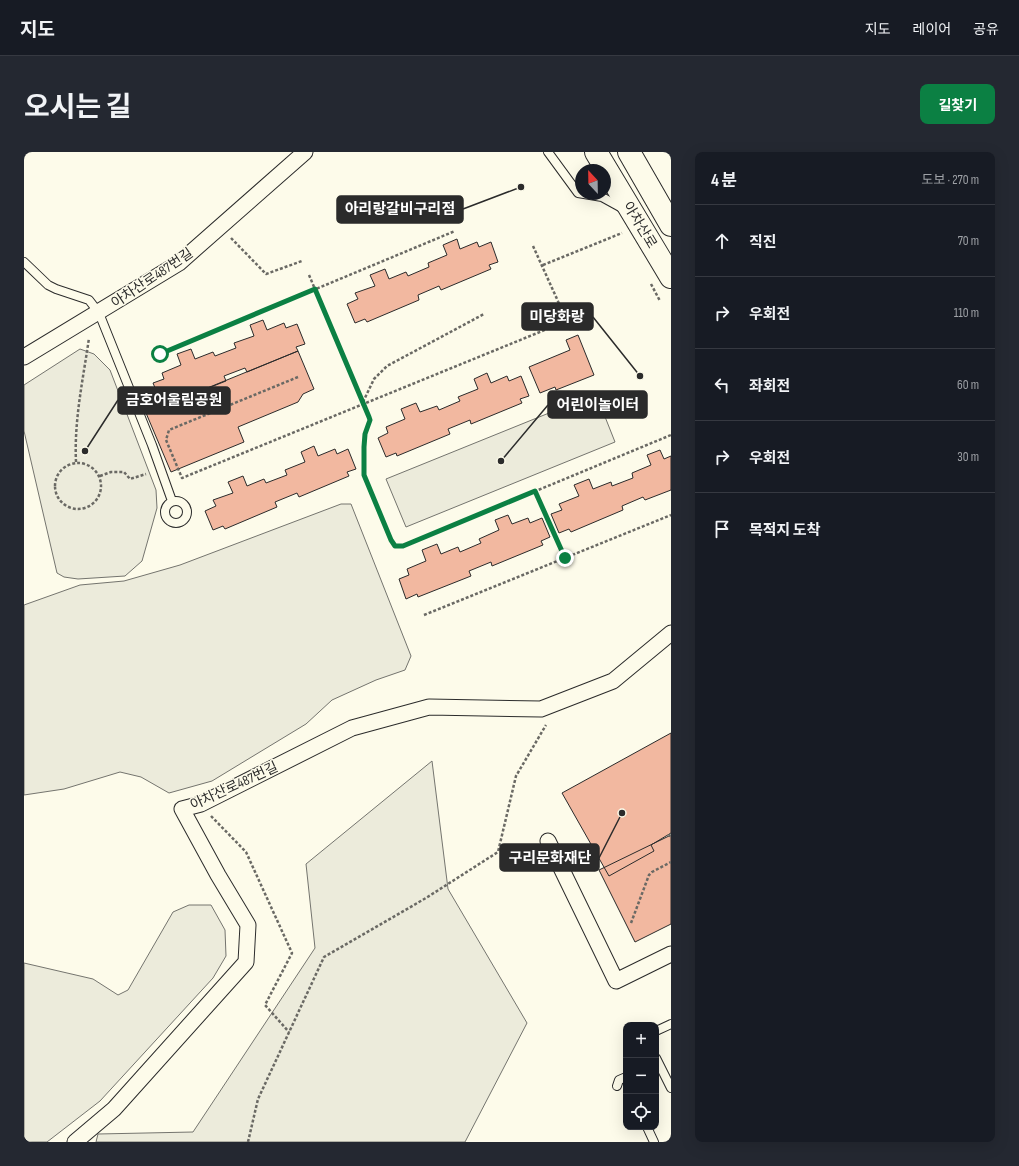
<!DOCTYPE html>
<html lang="ko">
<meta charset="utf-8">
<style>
:root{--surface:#171b24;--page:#242831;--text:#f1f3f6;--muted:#9ea1a6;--line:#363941;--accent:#0b8043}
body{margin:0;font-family:"Sofia Sans Condensed","Noto Sans KR",sans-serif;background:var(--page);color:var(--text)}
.controls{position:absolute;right:12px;bottom:12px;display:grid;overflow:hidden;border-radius:8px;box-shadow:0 4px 16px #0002}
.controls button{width:36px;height:36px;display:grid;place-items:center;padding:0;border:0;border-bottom:1px solid var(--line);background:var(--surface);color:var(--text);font:20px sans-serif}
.compass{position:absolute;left:551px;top:12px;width:36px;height:36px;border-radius:50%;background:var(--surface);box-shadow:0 4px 16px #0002;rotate:338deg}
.stop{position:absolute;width:12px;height:12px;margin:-9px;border:3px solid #0b8043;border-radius:50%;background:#fff}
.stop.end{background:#0b8043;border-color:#fff;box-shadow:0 1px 4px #0008}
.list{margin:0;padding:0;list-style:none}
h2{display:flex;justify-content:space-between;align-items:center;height:52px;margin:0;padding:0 16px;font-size:17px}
h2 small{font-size:13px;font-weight:400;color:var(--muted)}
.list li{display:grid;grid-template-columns:26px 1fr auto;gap:12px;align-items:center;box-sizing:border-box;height:72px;padding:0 16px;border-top:1px solid var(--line)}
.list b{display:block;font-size:15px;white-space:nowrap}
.list em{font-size:13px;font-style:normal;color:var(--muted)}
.icon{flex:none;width:22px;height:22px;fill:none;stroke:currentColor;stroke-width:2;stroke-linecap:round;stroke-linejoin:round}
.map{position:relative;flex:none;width:647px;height:990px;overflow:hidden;border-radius:8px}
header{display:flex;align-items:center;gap:24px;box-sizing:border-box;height:56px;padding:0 20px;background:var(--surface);border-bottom:1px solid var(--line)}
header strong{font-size:19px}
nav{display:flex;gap:22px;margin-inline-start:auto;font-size:14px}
.intro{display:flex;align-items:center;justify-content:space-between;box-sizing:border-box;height:96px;padding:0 24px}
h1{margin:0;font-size:28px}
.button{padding:10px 18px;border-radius:8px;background:var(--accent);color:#fff;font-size:14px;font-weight:700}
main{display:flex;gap:24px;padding:0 24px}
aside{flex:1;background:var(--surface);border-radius:8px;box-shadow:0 4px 16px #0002}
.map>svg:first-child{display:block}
.green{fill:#ecebdb;stroke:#74746e}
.building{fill:#f2b8a0;stroke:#2b2b2b}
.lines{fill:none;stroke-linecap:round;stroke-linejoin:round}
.service-casing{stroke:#2b2b2b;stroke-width:10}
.minor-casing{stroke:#2b2b2b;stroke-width:17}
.primary-casing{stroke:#2b2b2b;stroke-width:24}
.path{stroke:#6a6964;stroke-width:2.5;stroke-dasharray:3 2;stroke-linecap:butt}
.service{stroke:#fdfbea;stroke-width:8}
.minor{stroke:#fdfbea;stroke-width:15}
.primary{stroke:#fdfbea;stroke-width:22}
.route{stroke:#0b8043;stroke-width:5}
.labels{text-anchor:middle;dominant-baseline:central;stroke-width:3;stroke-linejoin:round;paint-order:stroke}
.street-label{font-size:14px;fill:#2b2b2b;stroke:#fdfbea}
.leader{fill:none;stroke:#2b2b2b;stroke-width:1.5}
.callout-dot{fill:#2b2b2b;stroke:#fdfbea;stroke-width:1.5}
.callout{fill:#2b2b2b;stroke:#2b2b2b;stroke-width:1.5}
.callout-label{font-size:15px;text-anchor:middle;font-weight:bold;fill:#fff}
</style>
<header>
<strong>지도</strong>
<nav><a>지도</a><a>레이어</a><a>공유</a></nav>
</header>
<div class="intro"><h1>오시는 길</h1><a class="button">길찾기</a></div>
<main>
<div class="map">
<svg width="647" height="990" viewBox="0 0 647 990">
<rect width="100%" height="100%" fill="#fdfbea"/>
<path class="green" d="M56,197L70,202L86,218L132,338L133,356L118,409L101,424L54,427L40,425L33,421L0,279V233Z
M572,242L591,290L382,375L362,327Z
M317,352H327L387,504L381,518L352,528L308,548L282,572L188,629L145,641L117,625L96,620L40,637L0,643V453L56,433L100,429L156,413Z
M408,609L424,737L503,871L441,990H72L74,982L169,980L291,796L282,712Z
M165,753H187L201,778L202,804L189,826L76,949L23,990H0V811L69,827L94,843L104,838L149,760Z"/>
<path class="building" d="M433,87L436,97L453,90L455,95L467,90L474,110L465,113L467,117L417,138L415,134L394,143L395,148L343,170L341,167L331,171L323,152L334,147L331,141L351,134L346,123L361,117L365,127L382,120L384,124L405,115L404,111L423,103L419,93Z
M239,168L243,178L260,171L262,176L273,172L281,192L272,195L274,199L223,220L221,216L200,224L202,229L149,250L147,245L137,250L129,231L140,227L138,221L157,213L153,202L167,197L171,207L189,200L191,204L212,196L210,191L230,184L226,173Z
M554,183L570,223L532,238L531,235L516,241L505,215L546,198L542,188Z
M274,199L290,237L279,242L274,250L214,275L220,290L147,320L122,261Z
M463,221L467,231L483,224L485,229L497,224L505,244L496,247L498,251L447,272L446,268L424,277L426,282L373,304L372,301L362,305L354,286L364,281L362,275L381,267L377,257L392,251L396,260L413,254L415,258L436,249L434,245L454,237L450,227Z
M290,294L294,304L311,297L313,302L324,297L332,317L323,320L325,324L275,345L273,341L251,350L253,355L201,377L199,374L189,378L181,359L192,354L189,348L209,341L204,330L219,324L223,334L240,327L242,331L263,323L261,318L281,310L277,300Z
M636,298L640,307L647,304V338L621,348L619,345L598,354L599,358L547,380L545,377L535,381L527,362L538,358L535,352L555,344L550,333L565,327L569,337L587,330L588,334L609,326L608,321L627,313L623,303Z
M484,363L488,372L504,366L506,371L518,366L526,385L517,389L519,393L468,414L467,410L445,419L447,424L394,445L393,442L382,447L375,427L385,423L383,417L402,409L398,398L413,392L417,402L434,395L436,400L457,391L455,387L475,378L471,368Z
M647,581V681L627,693L630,699L585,724L538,641Z
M647,683V772L611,790L575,718Z"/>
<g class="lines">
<defs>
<path id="service" d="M524,0L554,41L578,45L598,56
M0,110L24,133L32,137L65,148L75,161L128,293L148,349
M141 360a11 11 0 1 1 22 0a11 11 0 1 1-22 0Z
M632,879L647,872
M632,906L647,936
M593,934L595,928L602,925
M623,975L630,990"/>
<path id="minor" d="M0,205L155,111L281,0
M524,689L592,829L647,802
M51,990L90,957L222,810L224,773L194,723L158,657L177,652L328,576L405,555L517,557L589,529L647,481"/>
<path id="primary" d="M572,0L647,125
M605,0L647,73"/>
</defs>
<use href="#service" class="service-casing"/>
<use href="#minor" class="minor-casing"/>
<use href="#primary" class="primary-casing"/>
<path class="path" d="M207,86L242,122L278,109
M509,94L547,178
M519,113L598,81
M285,123L345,265L346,268L341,282L340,295V323L367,388L371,393L379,394L647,283
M627,132L636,149
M136,202L431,79
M274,225L145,278L142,288L158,326L533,173
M339,250L350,227L363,214L460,162
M52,310C50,268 59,228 65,186
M31 334a23 23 0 1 1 46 0a23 23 0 1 1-46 0Z
M76,324L87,320H100L106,327L122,322
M511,339L541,406
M400,463L647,363
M187,664L222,700L268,801L241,853L265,880
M645,682L647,686
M607,771L625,723L628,720L647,710
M224,990L234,947L300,805L402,746L474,700L492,624L522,573"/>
<use href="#service" class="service"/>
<use href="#minor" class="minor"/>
<use href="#primary" class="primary"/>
</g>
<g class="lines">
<path class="route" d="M136,202L291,137L345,265L346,268L341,282L340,295V323L367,388L371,394H379L511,339L541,406"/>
</g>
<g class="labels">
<g class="street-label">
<text transform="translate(616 73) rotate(59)">아차산로</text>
<text transform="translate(128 126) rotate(-34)">아차산로487번길</text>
<text transform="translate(210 634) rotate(-25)">아차산로487번길</text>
</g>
</g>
<path class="leader" d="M497 35L439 57M616 224L569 165M61 299L94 248M477 309L524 253M598 661L575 706"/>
<g class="callout-dot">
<circle cx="497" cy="35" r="4"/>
<circle cx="616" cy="224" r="4"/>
<circle cx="61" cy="299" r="4"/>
<circle cx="477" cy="309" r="4"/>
<circle cx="598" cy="661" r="4"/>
</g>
<g class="callout">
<rect x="313" y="44" width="126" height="27" rx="4"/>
<rect x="498" y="151" width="71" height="27" rx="4"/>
<rect x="94" y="235" width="112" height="27" rx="4"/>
<rect x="524" y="239" width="99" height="27" rx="4"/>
<rect x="476" y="692" width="99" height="27" rx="4"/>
</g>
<g class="callout-label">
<text x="376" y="62">아리랑갈비구리점</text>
<text x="533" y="170">미당화랑</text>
<text x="150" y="253">금호어울림공원</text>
<text x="574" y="258">어린이놀이터</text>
<text x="526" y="711">구리문화재단</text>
</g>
</svg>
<div class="controls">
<button>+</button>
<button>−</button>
<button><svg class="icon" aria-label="locate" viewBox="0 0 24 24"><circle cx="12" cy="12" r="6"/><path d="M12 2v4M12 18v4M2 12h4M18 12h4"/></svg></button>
</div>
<svg class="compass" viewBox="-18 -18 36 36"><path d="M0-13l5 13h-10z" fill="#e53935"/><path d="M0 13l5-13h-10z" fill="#9ea1a6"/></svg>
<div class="stop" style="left:136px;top:202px"></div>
<div class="stop end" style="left:541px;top:406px"></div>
</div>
<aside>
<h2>4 분<small>도보 · 270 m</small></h2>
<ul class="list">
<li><svg class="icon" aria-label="ahead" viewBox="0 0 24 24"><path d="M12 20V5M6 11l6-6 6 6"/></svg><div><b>직진</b></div><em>70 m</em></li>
<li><svg class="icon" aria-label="right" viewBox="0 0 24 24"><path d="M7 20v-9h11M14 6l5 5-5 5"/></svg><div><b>우회전</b></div><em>110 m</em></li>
<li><svg class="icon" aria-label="left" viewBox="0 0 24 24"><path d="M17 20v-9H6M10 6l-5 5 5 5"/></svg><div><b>좌회전</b></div><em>60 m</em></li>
<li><svg class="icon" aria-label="right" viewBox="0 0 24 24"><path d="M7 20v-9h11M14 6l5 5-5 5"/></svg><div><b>우회전</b></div><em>30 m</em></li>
<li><svg class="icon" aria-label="arrive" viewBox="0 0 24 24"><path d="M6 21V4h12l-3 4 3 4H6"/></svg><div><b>목적지 도착</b></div></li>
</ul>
</aside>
</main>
